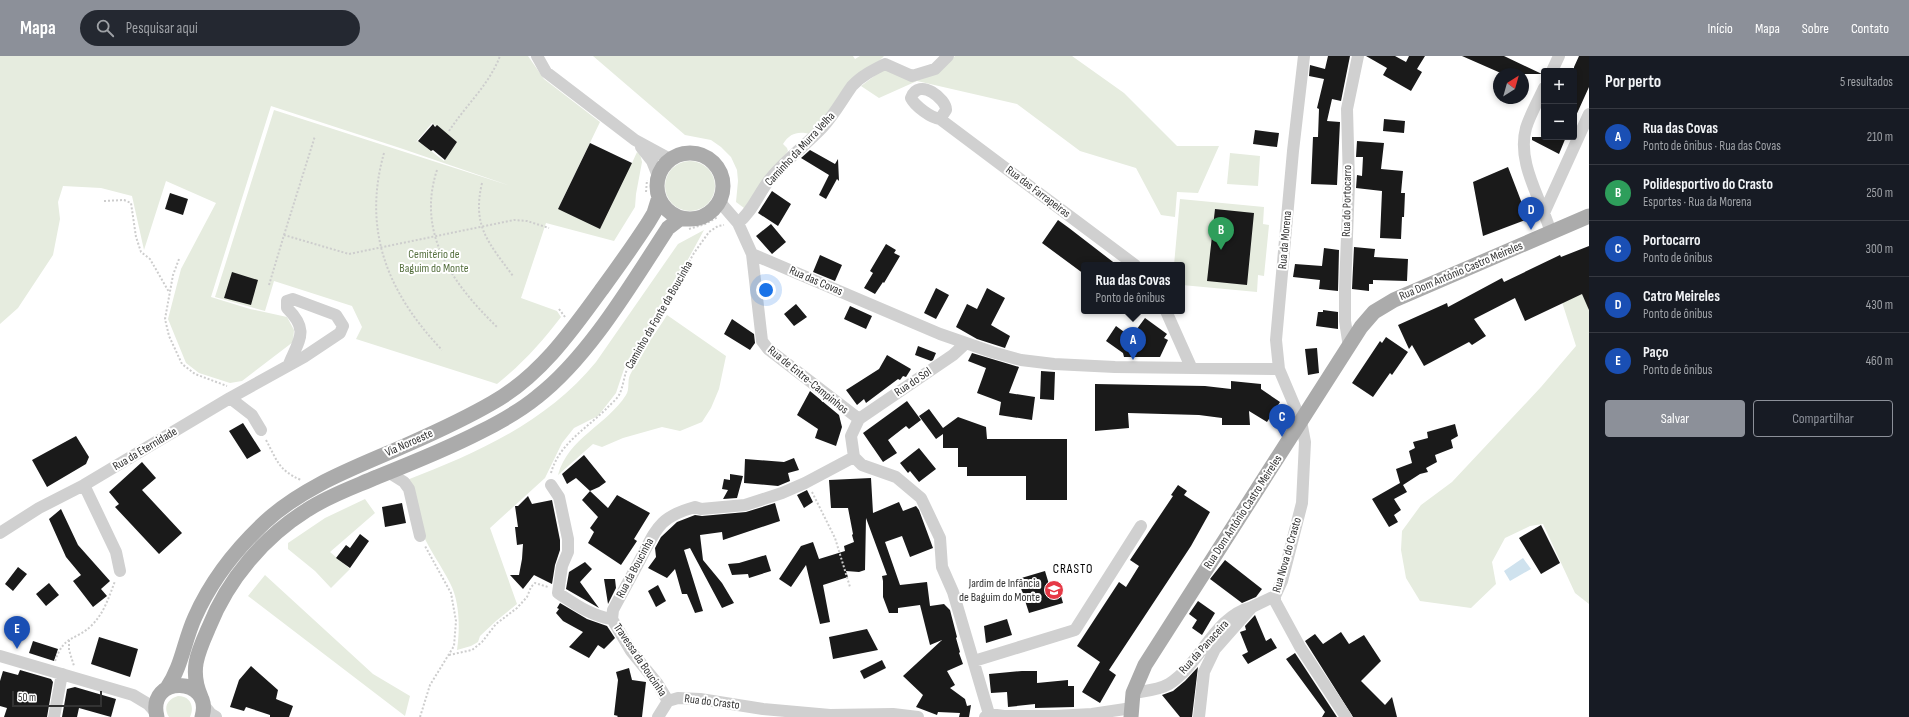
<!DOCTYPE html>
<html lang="pt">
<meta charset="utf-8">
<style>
:root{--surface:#171b24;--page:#242831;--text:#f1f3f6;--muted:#9ea1a6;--line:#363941;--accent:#8c9099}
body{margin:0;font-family:"Sofia Sans Condensed",sans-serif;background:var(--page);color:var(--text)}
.controls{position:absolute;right:12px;top:12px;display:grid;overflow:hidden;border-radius:4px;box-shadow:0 2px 6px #0003}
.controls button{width:36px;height:36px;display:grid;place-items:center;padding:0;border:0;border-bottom:1px solid var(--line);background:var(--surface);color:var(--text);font:20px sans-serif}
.compass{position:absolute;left:1493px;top:12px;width:36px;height:36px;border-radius:50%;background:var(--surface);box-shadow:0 2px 6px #0003;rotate:37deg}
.scale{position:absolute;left:12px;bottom:10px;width:90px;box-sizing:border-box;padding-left:4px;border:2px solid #333;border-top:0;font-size:11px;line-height:14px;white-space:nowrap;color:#333;-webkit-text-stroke:3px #fff;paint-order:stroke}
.you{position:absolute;left:766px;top:234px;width:14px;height:14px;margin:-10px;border:3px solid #fff;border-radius:50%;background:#1a73e8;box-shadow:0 0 0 6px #1a73e833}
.badge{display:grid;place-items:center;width:26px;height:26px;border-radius:50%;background:var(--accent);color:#fff;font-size:13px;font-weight:700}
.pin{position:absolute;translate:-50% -33px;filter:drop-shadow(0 1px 2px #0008)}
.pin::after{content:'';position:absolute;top:21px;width:14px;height:12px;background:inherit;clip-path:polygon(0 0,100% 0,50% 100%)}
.popup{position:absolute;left:1081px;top:206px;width:104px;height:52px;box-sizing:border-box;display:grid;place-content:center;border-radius:4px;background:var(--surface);filter:drop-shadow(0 1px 3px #0005);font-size:13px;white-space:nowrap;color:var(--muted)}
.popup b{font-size:15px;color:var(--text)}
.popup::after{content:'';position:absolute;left:50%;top:100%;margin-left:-8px;border:8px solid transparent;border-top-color:var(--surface)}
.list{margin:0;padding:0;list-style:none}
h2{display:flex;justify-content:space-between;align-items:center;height:52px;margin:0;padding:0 16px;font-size:17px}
h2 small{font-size:13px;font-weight:400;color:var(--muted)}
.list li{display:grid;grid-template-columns:26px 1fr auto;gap:12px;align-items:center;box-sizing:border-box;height:56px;padding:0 16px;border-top:1px solid var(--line)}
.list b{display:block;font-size:15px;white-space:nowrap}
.list p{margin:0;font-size:13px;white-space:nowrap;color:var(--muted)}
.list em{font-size:13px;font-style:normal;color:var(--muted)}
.actions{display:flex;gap:8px;padding:12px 16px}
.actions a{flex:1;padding:9px 0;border:1px solid var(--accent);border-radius:4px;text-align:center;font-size:14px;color:var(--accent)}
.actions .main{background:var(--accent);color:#fff}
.icon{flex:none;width:22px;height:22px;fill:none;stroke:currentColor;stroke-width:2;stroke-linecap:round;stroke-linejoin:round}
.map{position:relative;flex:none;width:1589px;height:661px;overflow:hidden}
header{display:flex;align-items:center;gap:24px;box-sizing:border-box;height:56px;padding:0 20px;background:var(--accent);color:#fff}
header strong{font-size:19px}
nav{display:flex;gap:22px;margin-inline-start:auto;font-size:14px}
.search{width:280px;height:36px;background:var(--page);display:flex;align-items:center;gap:10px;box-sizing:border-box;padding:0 14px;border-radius:22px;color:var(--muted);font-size:15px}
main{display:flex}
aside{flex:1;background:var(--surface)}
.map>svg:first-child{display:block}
.green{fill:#e6ecdf;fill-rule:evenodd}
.water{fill:#cfe2ee}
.building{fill:#1a1a1a}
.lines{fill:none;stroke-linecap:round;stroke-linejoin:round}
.path{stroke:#cdcdcd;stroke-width:2;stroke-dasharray:2 2;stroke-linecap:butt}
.minor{stroke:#d0d0d0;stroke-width:12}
.major{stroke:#ababab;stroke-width:15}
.labels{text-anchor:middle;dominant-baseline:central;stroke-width:4;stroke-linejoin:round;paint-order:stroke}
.street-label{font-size:12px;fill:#333;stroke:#fff}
.park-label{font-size:12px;fill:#56703f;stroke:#fff}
.poi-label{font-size:12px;fill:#333;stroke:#fff;text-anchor:end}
.neighbourhood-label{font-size:13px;letter-spacing:1px;fill:#000;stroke:#fff}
</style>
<header>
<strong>Mapa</strong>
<div class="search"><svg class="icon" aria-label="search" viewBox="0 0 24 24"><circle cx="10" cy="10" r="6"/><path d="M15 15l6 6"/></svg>Pesquisar aqui</div>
<nav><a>Início</a><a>Mapa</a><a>Sobre</a><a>Contato</a></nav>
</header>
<main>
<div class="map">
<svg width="1589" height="661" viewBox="0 0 1589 661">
<rect width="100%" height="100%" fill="#fff"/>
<path class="green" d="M0,0H528L544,23L600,66L558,153L632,107L637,96L640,98L642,106L636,138L635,151L614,185L546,167L521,242L557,255L561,261C542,286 522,308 497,328L491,326L356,283L362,271L352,250L274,225L265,255L215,241L274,54L511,130L403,93L271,50L211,241L250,253L287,261L294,274L293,286L242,325L230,327L199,317L186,307L168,263L181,213L216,147L166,125L144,194L132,140L101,132L63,130L58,146L60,163L53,199L18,252L0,268ZM432,67L457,86L444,105L418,85L416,86Z
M593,0H853L855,3L860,0H884L810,78C798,75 790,77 783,88L787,92L788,95L744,152L736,146L738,125L737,114L731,101L721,91L711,84L685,79Z
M955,0H1072L1124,37L1177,90H1219L1198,137L1177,136L1175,161L1161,159L1136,112L1080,95L1017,48L917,25L879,42L861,30L881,15L890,13L935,18Z
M1230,97L1260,100L1258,130L1227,128Z
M665 130a25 25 0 1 1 50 0a25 25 0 1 1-50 0Z
M1180,143L1264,151L1263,168L1269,169L1264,220L1258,219L1257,236L1182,229V209H1174Z
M704,174L667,242L624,313L616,337L598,360L574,372L562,387L545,422L490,472L517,548L496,565L480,580L478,586L471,590L457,594C460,573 460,546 450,527C442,511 431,496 423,479C416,462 412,442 407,424C477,397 547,366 596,306L678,188Z
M1589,234V548L1575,537L1543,468L1530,470L1505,482L1492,506L1496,528L1471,552L1420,545L1406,522L1401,494L1402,475L1421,449L1452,426L1541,331L1576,290L1562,246Z
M667,259L726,300L719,333L711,352L702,366L680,375L662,371L623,382L602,391L593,388L558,419C568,382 607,369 626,339C630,333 627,325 630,319C640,298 655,278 667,259Z
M365,443L375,457L330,496L350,513L331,532L315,515L288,493V487L325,462Z
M265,519L373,618L410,640L405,660L248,540Z
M178,640C190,640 195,650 190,661H169C163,652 167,643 178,640Z"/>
<path class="water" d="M1523,502L1531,513L1510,525L1504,515Z"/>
<path class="building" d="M1328,0H1350L1341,45L1332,43L1327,65L1340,66L1337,129L1311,128L1313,81H1318L1319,53L1317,52L1324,23L1309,20L1310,9L1325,13Z
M1366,0H1395L1406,6L1409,0H1425L1417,13L1422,16L1411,35L1383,19L1387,12Z
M1462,0H1504L1542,18H1503Z
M1579,0H1589V31L1574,64V11Z
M1384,63L1405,65L1404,77L1383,75Z
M433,68L435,71L437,69L457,86L445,104L433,94L431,95L418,85Z
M1255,74L1279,77L1277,91L1253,88Z
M1532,81H1566L1559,98L1532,84Z
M1357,85L1384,87L1381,113L1403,115L1401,137H1405L1404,161H1402L1401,183L1380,182L1382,135L1356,132L1357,119L1362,120L1363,101H1356Z
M590,87L632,107L600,173L558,153Z
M810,94L835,108L838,103L839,125L837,123L826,143L819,139L829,119L801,102Z
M1508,111L1528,163L1483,180L1473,126Z
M772,135L791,148L778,170L758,157Z
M170,137L188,143L183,159L165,153Z
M1215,153L1254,157L1247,229L1207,225Z
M1058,164L1069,172L1117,209H1084V218L1042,187Z
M771,168L786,186L772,198L756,180Z
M886,188L896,194L894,197L900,200L884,227L883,226L875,238L864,232L873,217L870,215Z
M1589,190V254L1582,238L1525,265L1515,242L1474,263L1486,280L1472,289L1469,286L1424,310L1412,289L1409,293L1398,269L1447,247L1448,251L1502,222L1504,226L1560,199L1561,201Z
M1354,191L1375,193L1374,201L1408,203L1407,225L1373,224V228H1369V235L1352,233Z
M1324,192L1339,194L1338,235L1319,233L1320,224L1293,221L1295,208L1322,210Z
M820,199L842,209L835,225L813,216Z
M232,216L258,224L251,249L224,242Z
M936,232L949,239L936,263L924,257Z
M987,232L1005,242L991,269L1010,280L1005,292L977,283L956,271L967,248L977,253Z
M796,248L807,261L794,270L784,258Z
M850,250L872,260L866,273L844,263Z
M1323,254L1338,256V273L1316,270L1318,256H1323Z
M1145,262L1167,278L1164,282L1168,284L1160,301H1124L1123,297L1106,285L1116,270L1131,281Z
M732,263L754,278L755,287L750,294L724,278Z
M1386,281L1408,296L1392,319L1390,317L1373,341L1352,327L1380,285L1382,287Z
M918,290L936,297L933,304L931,305L915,299Z
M1317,292L1319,317L1308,319L1305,293Z
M972,297L1019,311L1009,337L1035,341L1032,364L999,359L1001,346L977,337L986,312L968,305Z
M887,299L911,313L906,321L903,320L900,324L898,323L866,347L864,343L857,349L846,334L879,313Z
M1041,315L1055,316L1054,344L1040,343Z
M1231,325L1261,328V333L1280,346L1267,366L1249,355L1250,369H1222V362L1199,359L1128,357L1129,372L1095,375V328L1205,330L1231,333Z
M810,335L839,359L842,371L836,390L815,382L818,373L797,359Z
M907,345L921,364L909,373L906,370L888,384L897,397L883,406L863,377Z
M929,353L943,372L958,361L986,371L987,383H1067V444H1026V420H967V411H958V392H943V378L936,383L919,360Z
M243,367L261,395L247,403L229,375Z
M1455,368L1458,380L1451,384L1453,392L1435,399L1437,406L1426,412L1428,416L1420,418L1403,429L1407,436L1394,443L1401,454L1394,459L1398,466L1389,471L1372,443L1400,427L1396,413L1412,407L1409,395L1415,392L1413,386L1428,382L1427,376Z
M76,380L89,401L86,408L47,431L32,404Z
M919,392L936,413L919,426L910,415L908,417L900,407Z
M584,399L606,426L599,431L590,435L576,422L567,428L562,418Z
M794,402L799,414L788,417L790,425L778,430L744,427L745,403L784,406Z
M142,406L156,422L142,434L182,477L159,498L115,451L119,448L109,436Z
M730,418L743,420L737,442L723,443L728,434L722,433L724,423L730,424Z
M871,422L873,457L899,446L903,455L916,450L919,454L933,492L910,501L902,480L885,486L900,529L927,526L930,550L944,548L950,554L957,581L956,582L960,596L959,597L963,608L947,615L955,629L950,632L965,643L967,650L971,649L969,661H959L960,657L938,656L937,659L916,651L923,639L903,620L942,584L930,589L920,549L898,552V557H889L883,541V525L882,520L887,519L866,462L865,514L859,516L846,515L848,521L823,529L830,566L820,568L806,509L791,531L779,523L801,490L813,486L819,503L845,495L844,490L854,486L852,479L853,478L848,452H831L829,424Z
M1178,429L1187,435L1184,439L1210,456L1191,490L1109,614L1116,619L1100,647L1082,636L1100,606L1077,590L1119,526L1126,531L1139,510L1130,504L1173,440L1171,439Z
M807,434L813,446L804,452L797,439Z
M590,435L608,452L617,439L650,457L634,483L637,485L621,509L588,487L594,476L590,472L598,461L582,444Z
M528,440L532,448L552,444L560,484V494L555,509L552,528L534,519L523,533L510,519H519L522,503L523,488L517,489L515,471H518L515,450H518Z
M402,447L406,467L385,471L382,451Z
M775,447L780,465L723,484L722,476L700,479L703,504L722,527L734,547L722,552L690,492L684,494L703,555L695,557L687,538H682L675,513L667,522L648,512L656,501L655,492L661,481L677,466L695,459L702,460L746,456Z
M61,453L78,489L110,525L101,533L107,540L93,551L73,525L81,519L66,501L49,463Z
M1541,469L1560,507L1541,518L1519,482Z
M360,478L369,485L350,512L336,502L346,489L350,492Z
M766,499L771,515L749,522L748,518L732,519L728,508L739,507Z
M1225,504L1262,533L1256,541L1242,547L1210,523Z
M585,506L592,513L580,526L599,552L566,533L569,516Z
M18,511L27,518L13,535L5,528Z
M1045,515L1051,535L1059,533L1063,547L1029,557L1018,523Z
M604,523H615L616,532L608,548Z
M49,527L59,539L46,550L36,538Z
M658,529L666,545L656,551L648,535Z
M1198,545L1215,557L1202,579L1192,572L1197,564L1189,558Z
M560,547L587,563L607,570L615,582L604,593L598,589L589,602L569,591L583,576L563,565L556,557L559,553L557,552Z
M1255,559L1266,585L1271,582L1277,592L1248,608L1242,599L1248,596L1240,576L1246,574L1245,570Z
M1007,563L1012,579L986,587L984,570Z
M867,573L878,594L833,603L829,581Z
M1341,576L1349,588L1364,579L1381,605L1361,625L1385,649L1392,641L1397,661H1353L1305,585L1315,578L1323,588Z
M99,581L138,593L130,621L91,608Z
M33,585L58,593L54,605L29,597Z
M1295,597L1337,661H1322L1325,656L1286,603Z
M882,604L886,612L864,623L860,615Z
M251,610L278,634L276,643L293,650L289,661H270V659L246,651L244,655L230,651L239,624Z
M1198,611L1192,661H1180L1162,639L1173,635L1185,625Z
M629,612L632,624L646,626L642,661H617L618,660L614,659L618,624L616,616Z
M20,614L51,623L53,626L47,661H4L7,652L0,650V625L3,615L18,619Z
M1022,615H1037V627L1068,624V630H1074V651L1035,652V648L1008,651L1007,636L991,637L989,618Z
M75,631L116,643L111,661L79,652L77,661H62L67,633Z"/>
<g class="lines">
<path class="path" d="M449,75C466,49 489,29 500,0
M384,97C362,175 388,237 442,294
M437,114C416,178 453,228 497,271
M482,127C472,170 488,186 513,220
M646,136L647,124
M104,145L124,144L131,147L136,181L141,196L150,203L169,236
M689,173L705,168L718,161
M284,179L315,80
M179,203L173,219L165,263L169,280L182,308L195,318L227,330
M269,229L284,179L349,198L514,164L527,165L549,172
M559,253L565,261
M266,384C277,404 278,414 301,424
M551,417C559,387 589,371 608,351C612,347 618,342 620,337C623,330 624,322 626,316L694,197L709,176L718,170L724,169
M812,436L835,482L850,531
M69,584V594L74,610
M449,599L472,594L482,586L496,568L517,552L527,541L531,531L535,527L548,531
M55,605C65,577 75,586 92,569C104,557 109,541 115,525
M420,661L430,629L454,590L456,565L451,537L425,490"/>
<path class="minor" d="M537,0L546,16L635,84L670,103
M1304,0L1293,95L1276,284L1279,313L1301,365L1305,386L1302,447L1282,525L1275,540V545L1300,591L1346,661
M1552,15L1559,0
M1544,32C1538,45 1530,59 1526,72C1518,101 1534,131 1544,157
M940,63L946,54C947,44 919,20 911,42C915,50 931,62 940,63L1135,209
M641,91L652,105L658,120
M719,145L738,167L752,198L940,278L992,296L1021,304L1054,308L1115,311L1279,313
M738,167C753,155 758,138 770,123C785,104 805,90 822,72C834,59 842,44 852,30C861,20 873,14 885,8L912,20L935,13L948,0
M1551,176L1544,157L1589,58
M752,198L762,285L768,293L859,363L851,380L854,401L862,409L896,421L921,442L940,482L942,511L953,536L989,658
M1166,255L1191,311
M1349,291L1345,265V233L1349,127L1347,53L1358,0
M230,342L252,359L261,374
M859,363L953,299L966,287
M388,416L404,426L409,433L420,480
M84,429L116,496L120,515
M551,429L559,441L568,483V496L562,510L558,537C575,548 591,560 612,563
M0,477L39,452L84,429L230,342L304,301L340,277L343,270L336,259L293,243L287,245V252C309,274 300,282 289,308
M612,563L613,554C622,537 631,521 640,504C656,474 658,461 695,451L701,453L745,449L782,437L805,427L854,401
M612,563L631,595L657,627L668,645
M0,600L133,639L148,648L156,657
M974,605L1075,574L1141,470
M1133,637C1145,635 1159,634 1169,628C1201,608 1214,560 1252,551
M203,648L211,658L216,661
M54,661L62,618
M658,661L668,645L678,642L700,643L763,653L830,659L893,658L918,661
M985,661L989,658L1004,660H1055L1092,658L1132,652
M1199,661L1204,616L1215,593L1252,551L1275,540"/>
<path class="major" d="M657 130a33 33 0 1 1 66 0a33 33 0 1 1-66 0Z
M167,632C182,610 184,585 195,561C211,525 236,493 265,466C306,428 360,410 411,387C438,375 466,362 492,347C539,321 571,276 602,233C618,211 633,190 648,167L654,157L659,141
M201,641C189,614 198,596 209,571C228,523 264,481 307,454C328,440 354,431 377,421C412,407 447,393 480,376C500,366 520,355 537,341C589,301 632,227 668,172L681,162
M157,661C146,618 214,620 202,661
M1131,661L1133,637L1145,609L1361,271L1374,256L1394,244L1589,160"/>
</g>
<defs>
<symbol id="school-disc" viewBox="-11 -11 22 22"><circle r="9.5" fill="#e63946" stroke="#fff"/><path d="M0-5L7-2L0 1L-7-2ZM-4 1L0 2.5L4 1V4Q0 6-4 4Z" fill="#fff"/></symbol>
</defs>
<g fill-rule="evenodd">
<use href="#school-disc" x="1043" y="523" width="22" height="22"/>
</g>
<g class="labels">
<g class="street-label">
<text transform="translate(800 93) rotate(-47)">Caminho da Murra Velha</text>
<text transform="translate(1038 136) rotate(37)">Rua das Farrapeiras</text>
<text transform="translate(1347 145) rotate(-89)">Rua do Portocarro</text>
<text transform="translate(1285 184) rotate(-85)">Rua da Morena</text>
<text transform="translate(1461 215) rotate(-23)">Rua Dom António Castro Meireles</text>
<text transform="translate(816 225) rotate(23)">Rua das Covas</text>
<text transform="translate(659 259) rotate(-60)">Caminho da Fonte da Boucinha</text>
<text transform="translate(808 324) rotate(39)">Rua de Entre-Campinhos</text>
<text transform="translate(913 326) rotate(-34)">Rua do Sol</text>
<text transform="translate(409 387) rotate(-24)">Via Noroeste</text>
<text transform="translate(145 393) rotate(-31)">Rua da Eternidade</text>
<text transform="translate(1243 456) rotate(-57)">Rua Dom António Castro Meireles</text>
<text transform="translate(1287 499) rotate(-74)">Rua Nova do Crasto</text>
<text transform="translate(635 512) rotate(-62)">Rua da Boucinha</text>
<text transform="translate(1204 591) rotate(-48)">Rua da Panaceira</text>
<text transform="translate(640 604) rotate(56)">Travessa da Boucinha</text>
<text transform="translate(712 646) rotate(7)">Rua do Crasto</text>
</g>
<g class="park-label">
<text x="434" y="198">Cemitério de<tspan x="434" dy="14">Baguim do Monte</tspan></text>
</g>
<g class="poi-label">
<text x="1040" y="527">Jardim de Infância<tspan x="1040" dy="14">de Baguim do Monte</tspan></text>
</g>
<g class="neighbourhood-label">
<text x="1073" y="513">CRASTO</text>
</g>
</g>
</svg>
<div class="controls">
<button>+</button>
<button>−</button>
</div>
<svg class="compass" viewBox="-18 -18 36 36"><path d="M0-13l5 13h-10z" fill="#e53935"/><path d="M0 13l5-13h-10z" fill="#9ea1a6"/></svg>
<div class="scale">50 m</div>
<div class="you"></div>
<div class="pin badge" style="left:1133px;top:304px;background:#1a4fb4">A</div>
<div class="popup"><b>Rua das Covas</b>Ponto de ônibus</div>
<div class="pin badge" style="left:1221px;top:194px;background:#2e9e5b">B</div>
<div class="pin badge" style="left:1282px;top:381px;background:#1a4fb4">C</div>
<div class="pin badge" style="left:1531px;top:174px;background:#1a4fb4">D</div>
<div class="pin badge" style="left:17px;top:593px;background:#1a4fb4">E</div>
</div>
<aside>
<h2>Por perto<small>5 resultados</small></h2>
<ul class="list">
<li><span class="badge" style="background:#1a4fb4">A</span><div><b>Rua das Covas</b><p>Ponto de ônibus · Rua das Covas</p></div><em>210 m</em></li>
<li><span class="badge" style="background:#2e9e5b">B</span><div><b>Polidesportivo do Crasto</b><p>Esportes · Rua da Morena</p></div><em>250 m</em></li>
<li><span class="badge" style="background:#1a4fb4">C</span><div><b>Portocarro</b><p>Ponto de ônibus</p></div><em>300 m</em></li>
<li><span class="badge" style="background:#1a4fb4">D</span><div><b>Catro Meireles</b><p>Ponto de ônibus</p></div><em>430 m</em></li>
<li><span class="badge" style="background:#1a4fb4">E</span><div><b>Paço</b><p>Ponto de ônibus</p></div><em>460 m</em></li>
</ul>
<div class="actions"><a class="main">Salvar</a><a>Compartilhar</a></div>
</aside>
</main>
